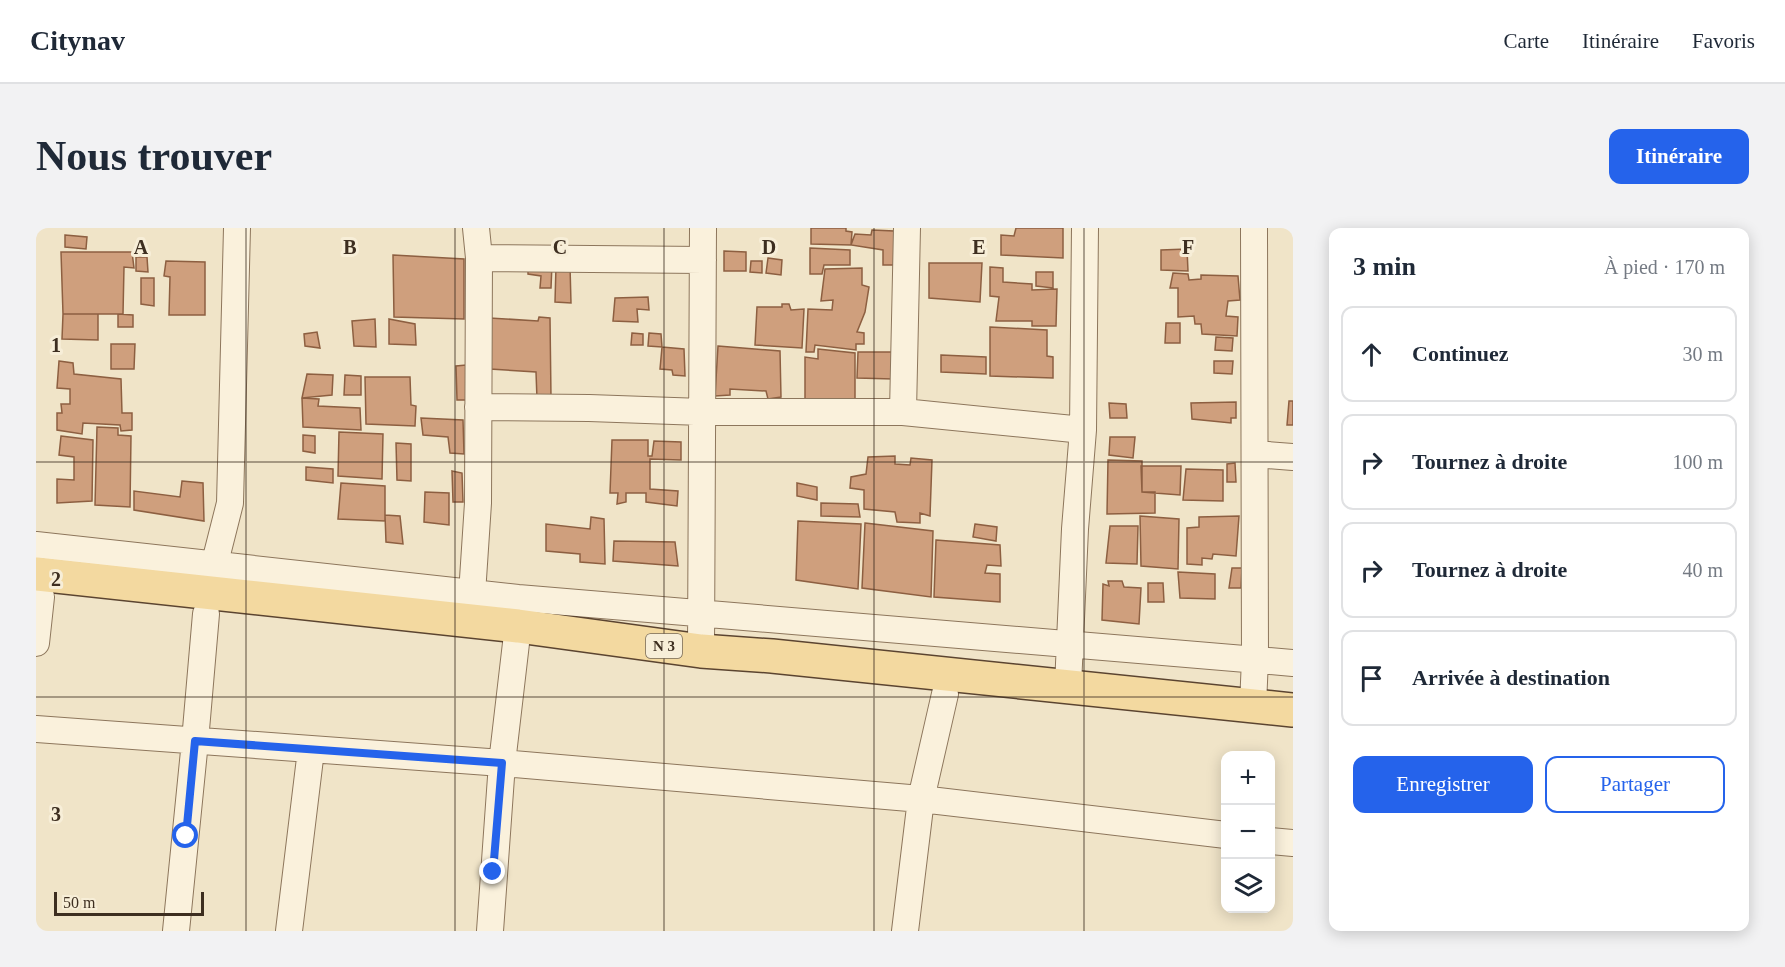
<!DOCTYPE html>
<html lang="fr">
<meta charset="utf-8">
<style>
:root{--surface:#fff;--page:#f2f2f3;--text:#1f2937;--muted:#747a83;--line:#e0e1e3;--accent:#2563eb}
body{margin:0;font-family:"Times New Roman",serif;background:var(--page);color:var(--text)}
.controls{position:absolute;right:18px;bottom:18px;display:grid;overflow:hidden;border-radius:12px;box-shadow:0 3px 15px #0003}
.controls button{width:54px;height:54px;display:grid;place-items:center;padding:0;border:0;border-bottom:2px solid var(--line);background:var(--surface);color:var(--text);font:30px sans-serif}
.scale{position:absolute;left:18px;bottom:15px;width:150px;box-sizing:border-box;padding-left:6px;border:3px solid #3d2e20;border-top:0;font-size:16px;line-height:21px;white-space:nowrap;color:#3d2e20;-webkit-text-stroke:4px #f7eed8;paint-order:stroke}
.stop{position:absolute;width:18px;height:18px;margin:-14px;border:4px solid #2563eb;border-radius:50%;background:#fff}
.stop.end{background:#2563eb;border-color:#fff;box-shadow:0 2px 6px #0008}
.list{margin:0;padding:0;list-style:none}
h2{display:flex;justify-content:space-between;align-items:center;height:78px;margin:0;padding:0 24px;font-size:26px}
h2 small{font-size:20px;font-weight:400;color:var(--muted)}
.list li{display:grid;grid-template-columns:39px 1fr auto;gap:18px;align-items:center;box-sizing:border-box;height:96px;margin:0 12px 12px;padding:0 12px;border:2px solid var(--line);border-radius:12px}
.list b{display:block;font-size:22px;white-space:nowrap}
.list em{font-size:20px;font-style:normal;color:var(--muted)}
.actions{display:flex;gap:12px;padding:18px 24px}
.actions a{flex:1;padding:14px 0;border:2px solid var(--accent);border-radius:12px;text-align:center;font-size:21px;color:var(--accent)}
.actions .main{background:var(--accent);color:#fff}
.icon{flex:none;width:33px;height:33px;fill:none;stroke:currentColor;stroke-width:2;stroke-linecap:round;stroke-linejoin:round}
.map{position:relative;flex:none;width:1257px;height:703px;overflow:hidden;border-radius:12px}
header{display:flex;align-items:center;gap:36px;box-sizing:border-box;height:84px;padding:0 30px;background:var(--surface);border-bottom:2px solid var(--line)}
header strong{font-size:28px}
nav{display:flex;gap:33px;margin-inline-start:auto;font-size:21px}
.intro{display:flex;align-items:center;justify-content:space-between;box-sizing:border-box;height:144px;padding:0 36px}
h1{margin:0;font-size:42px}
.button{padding:15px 27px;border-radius:12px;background:var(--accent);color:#fff;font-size:21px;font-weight:700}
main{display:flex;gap:36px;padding:0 36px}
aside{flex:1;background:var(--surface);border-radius:12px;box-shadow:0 3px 15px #0003}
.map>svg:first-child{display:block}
.building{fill:#cf9f7d;stroke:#8d5f41;stroke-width:1.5}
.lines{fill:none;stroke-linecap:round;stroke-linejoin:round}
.minor-casing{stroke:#8d765c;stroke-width:28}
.major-casing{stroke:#5b4430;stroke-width:36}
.minor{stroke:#faf1dc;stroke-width:26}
.major{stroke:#f3d9a0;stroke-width:33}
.route{stroke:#2563eb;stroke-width:8}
.grid{fill:none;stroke:#3d2e20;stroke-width:1.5;stroke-opacity:0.55}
.labels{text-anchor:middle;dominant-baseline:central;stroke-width:6;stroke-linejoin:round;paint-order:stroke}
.shield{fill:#f7eed8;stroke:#756857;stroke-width:1.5}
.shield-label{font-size:15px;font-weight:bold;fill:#3d2e20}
.grid-label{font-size:20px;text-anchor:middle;font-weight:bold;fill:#3d2e20;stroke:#f7eed8;stroke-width:6;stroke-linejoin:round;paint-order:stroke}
</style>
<header>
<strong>Citynav</strong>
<nav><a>Carte</a><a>Itinéraire</a><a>Favoris</a></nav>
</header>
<div class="intro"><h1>Nous trouver</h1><a class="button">Itinéraire</a></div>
<main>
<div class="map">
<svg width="1257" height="703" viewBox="0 0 1257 703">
<rect width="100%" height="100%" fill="#f0e4c8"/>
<path class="building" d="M775,0H810V3L816,4L815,17L775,16Z
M980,0H1027V30L965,27V7L978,8Z
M836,2L858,3L859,37H847V22L815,17L819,6L835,7Z
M29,7L51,9L50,21L29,19Z
M774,20L814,22V37H788L786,46H774Z
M1151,21L1152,43L1125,42V22Z
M688,23L710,24V43H688Z
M25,24H96L98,40L88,39L87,86H27Z
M357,27L428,31V91L358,89Z
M100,29H111L112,44L100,43Z
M732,30L746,32L745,47L730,45Z
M130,33L169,34V87H133L134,49L128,48Z
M492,33L516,36L515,60H504L505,48L492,46Z
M715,33H726V45L714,44Z
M893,35H946L944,74L893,70Z
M520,38H534L535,75L519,74Z
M954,39L967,40V54L996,56V62L1021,61L1020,98H996V93H960L963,69L954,68Z
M826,40V57L833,59L829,84L821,104L828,105V116H820V122L779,117L778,124H770L772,81L796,82L797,72L785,73L789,41Z
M1000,44H1017V60L1000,58Z
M1137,45L1152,46L1153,52L1165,51V47L1202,48L1204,72L1192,73L1190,88L1202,89L1201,108L1166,106L1165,96H1159L1158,88L1142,89V60H1134Z
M105,50H118V78L105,76Z
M612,69L613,82L601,81L602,94L577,93L579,70Z
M746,76H753L755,82L768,81L766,120L719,117L721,79H746Z
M27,86H62V112L26,111Z
M82,86L97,87V99H82Z
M503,89L514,90L515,170L501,171L500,144L454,141V90L502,93Z
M339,91L340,119L318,118L316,93Z
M353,91L379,96L380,117L353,116Z
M1130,95H1144V115H1129Z
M954,99L1011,102V128L1017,129V150L954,148Z
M281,104L284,120L269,118L268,106Z
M596,105L607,106V117H595Z
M613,105L625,106L626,119L612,118Z
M1180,109L1197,110L1196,123L1179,122Z
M75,116H99L98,141H75Z
M682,118L744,123L745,169L732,171L730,163L694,161V167L679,168Z
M626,119L648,121L649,148L637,147L636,142L624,141Z
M782,121L819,125V173H769V129L782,131Z
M822,124H858L857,151L821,150Z
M905,127L950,129V146L905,144Z
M23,133L37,135L38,146L85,151L86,185H96V202L85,203L84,197L47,195L46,206L21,202V185H26L25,176H34V161L21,160Z
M1178,133H1197L1196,146L1178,145Z
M430,137V172H421L420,138Z
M271,146L297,147L296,167L266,170Z
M309,147L325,148V167H308Z
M329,149H374L375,177L380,178L379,198L330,196Z
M266,170L283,171L282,178L324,180L325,202L267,199Z
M1253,173H1257V197H1251Z
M1200,174V190H1195V195L1156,191L1155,175Z
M1073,175L1090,176L1091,190H1074Z
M385,190L427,192L428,226L414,225L412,209L387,207Z
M61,199L82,200V207L95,208L94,279L59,277Z
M303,204L347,206L346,251L302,248Z
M267,207L279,208V225L267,223Z
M25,208L57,212L56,273L21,275V251L38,252V229L23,227Z
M1074,209H1099L1097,230L1073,227Z
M576,212H612V228H616L618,213L645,214V232L614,231V261L642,263L641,278L610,274V265H590V274L581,276L582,265H574Z
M360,215L375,216V253L361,252Z
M859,228V236L874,237L875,230L896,232L894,288L884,285V295L861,294L859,284L828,281V262L814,260L815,249L830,246L832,229Z
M1072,232L1106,233V264H1119V285L1071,286Z
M1199,235L1200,254H1191V236Z
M1105,238H1145L1144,267L1106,264Z
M270,239L297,241V255L270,252Z
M1150,241L1187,242V273L1147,272Z
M416,243L426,245L427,274H417Z
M146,253L167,255L168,293L98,282V263L144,269Z
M305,255L349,258V293L302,291Z
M761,255L781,259V272L761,268Z
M389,264L413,265V297L388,294Z
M785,275L822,276L824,289L785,288Z
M349,287L364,288L367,316L350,314Z
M1104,288L1143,291L1142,341L1105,338Z
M1203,288L1200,328L1177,326L1176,331L1166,330V337L1151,336V300L1163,299V289Z
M555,289L568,291L569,336L544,334V326L510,323V296L554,301Z
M762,293L825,296L822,361L760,352Z
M829,295L897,303L895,369L826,360Z
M939,296L961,299L960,313L937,309Z
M1074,298H1102L1101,336L1070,335Z
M900,312L964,317L965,338L951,337L949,345L964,346V374L898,369Z
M578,313L639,314L642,338L577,333Z
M1196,340H1206L1205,360H1193Z
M1142,344L1179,346V371L1144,370Z
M1072,353H1086L1088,359L1105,360L1103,396L1066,392L1067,356L1073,358Z
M1112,355H1127L1128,374H1112Z"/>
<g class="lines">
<defs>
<path id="minor" d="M443,30L667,32
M442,179L553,180L666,184H867L1047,202
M867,184L871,0
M1219,226L1257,229
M0,317L482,370L1257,435
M174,354L194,275L201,0
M436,366L442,275L443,30L440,0
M0,415L5,369
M665,423L667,0
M1032,458L1039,301L1047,202L1049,0
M1217,477L1219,431L1218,0
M0,501L466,535L885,571L1190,607
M1234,613L1257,615
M140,703L159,513L170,386
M253,703L275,522
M454,703L466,535L482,398
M869,703L885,571L909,466"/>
<path id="major" d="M0,346L482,398L665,423L736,428L1257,482"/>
</defs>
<use href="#minor" class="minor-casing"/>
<use href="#major" class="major-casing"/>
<use href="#minor" class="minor"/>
<use href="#major" class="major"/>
</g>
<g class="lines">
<path class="route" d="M150,608L159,513L466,535L457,644"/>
</g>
<path class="grid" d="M210,0V703M419,0V703M628,0V703M838,0V703M1048,0V703M0,234H1257M0,469H1257"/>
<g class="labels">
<rect class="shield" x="610" y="406" width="36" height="24" rx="4.5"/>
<g class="shield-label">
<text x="628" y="418">N 3</text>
</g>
</g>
<g class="grid-label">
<text x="105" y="26">A</text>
<text x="314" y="26">B</text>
<text x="524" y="26">C</text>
<text x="733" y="26">D</text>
<text x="943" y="26">E</text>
<text x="1152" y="26">F</text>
<text x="20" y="124">1</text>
<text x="20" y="358">2</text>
<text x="20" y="593">3</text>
</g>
</svg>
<div class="controls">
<button>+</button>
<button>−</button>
<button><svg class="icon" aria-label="layers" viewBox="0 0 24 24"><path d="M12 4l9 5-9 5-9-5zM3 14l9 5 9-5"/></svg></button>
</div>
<div class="scale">50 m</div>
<div class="stop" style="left:150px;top:608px"></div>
<div class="stop end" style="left:457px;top:644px"></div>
</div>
<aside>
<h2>3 min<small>À pied · 170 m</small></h2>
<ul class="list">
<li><svg class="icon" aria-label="ahead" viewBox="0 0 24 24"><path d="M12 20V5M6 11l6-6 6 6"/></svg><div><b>Continuez</b></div><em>30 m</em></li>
<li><svg class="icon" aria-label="right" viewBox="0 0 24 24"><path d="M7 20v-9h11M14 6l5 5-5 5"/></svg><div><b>Tournez à droite</b></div><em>100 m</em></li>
<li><svg class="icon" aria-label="right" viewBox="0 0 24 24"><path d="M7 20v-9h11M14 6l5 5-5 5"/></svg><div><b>Tournez à droite</b></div><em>40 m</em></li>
<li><svg class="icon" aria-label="arrive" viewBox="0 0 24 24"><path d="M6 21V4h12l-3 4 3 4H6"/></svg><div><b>Arrivée à destination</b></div></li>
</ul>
<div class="actions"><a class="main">Enregistrer</a><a>Partager</a></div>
</aside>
</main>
